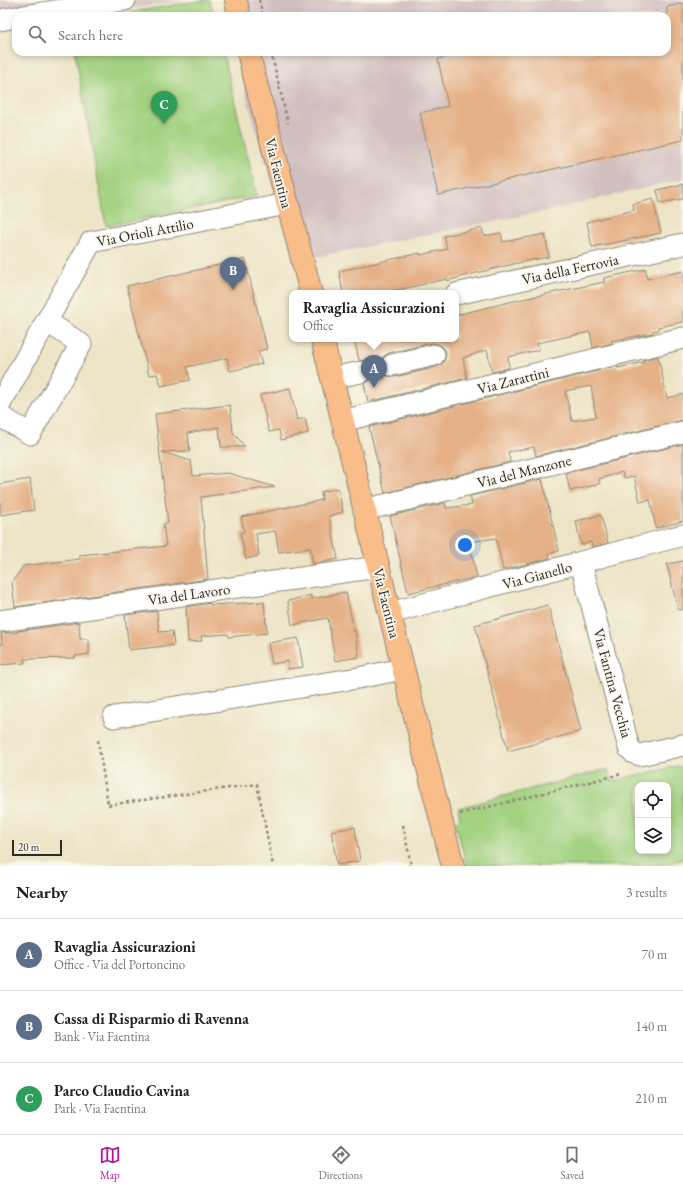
<!DOCTYPE html>
<meta charset="utf-8">
<style>
:root{--surface:#fff;--page:#f2f2f2;--text:#202124;--muted:#757577;--line:#e0e0e0;--accent:#b5179e}
body{margin:0;font-family:"EB Garamond",serif;background:var(--page);color:var(--text)}
.controls{position:absolute;right:12px;bottom:12px;display:grid;overflow:hidden;border-radius:8px;box-shadow:0 2px 6px #0003}
.controls button{width:36px;height:36px;display:grid;place-items:center;padding:0;border:0;border-bottom:1px solid var(--line);background:var(--surface);color:var(--text);font:20px sans-serif}
.scale{position:absolute;left:12px;bottom:10px;width:50px;box-sizing:border-box;padding-left:4px;border:2px solid #2b2b2b;border-top:0;font-size:11px;line-height:14px;white-space:nowrap;color:#2b2b2b;-webkit-text-stroke:3px #fbf7ec;paint-order:stroke}
.you{position:absolute;left:465px;top:545px;width:14px;height:14px;margin:-10px;border:3px solid #fff;border-radius:50%;background:#1a73e8;box-shadow:0 0 0 6px #1a73e833}
.badge{display:grid;place-items:center;width:26px;height:26px;border-radius:50%;background:var(--accent);color:#fff;font-size:13px;font-weight:700}
.pin{position:absolute;translate:-50% -33px;filter:drop-shadow(0 1px 2px #0008)}
.pin::after{content:'';position:absolute;top:21px;width:14px;height:12px;background:inherit;clip-path:polygon(0 0,100% 0,50% 100%)}
.popup{position:absolute;left:289px;top:290px;width:170px;height:52px;box-sizing:border-box;display:grid;place-content:center;border-radius:8px;background:var(--surface);filter:drop-shadow(0 1px 3px #0005);font-size:13px;white-space:nowrap;color:var(--muted)}
.popup b{font-size:15px;color:var(--text)}
.popup::after{content:'';position:absolute;left:50%;top:100%;margin-left:-8px;border:8px solid transparent;border-top-color:var(--surface)}
.list{margin:0;padding:0;list-style:none}
h2{display:flex;justify-content:space-between;align-items:center;height:52px;margin:0;padding:0 16px;font-size:17px}
h2 small{font-size:13px;font-weight:400;color:var(--muted)}
.list li{display:grid;grid-template-columns:26px 1fr auto;gap:12px;align-items:center;box-sizing:border-box;height:72px;padding:0 16px;border-top:1px solid var(--line)}
.list b{display:block;font-size:15px;white-space:nowrap}
.list p{margin:0;font-size:13px;white-space:nowrap;color:var(--muted)}
.list em{font-size:13px;font-style:normal;color:var(--muted)}
.icon{flex:none;width:22px;height:22px;fill:none;stroke:currentColor;stroke-width:2;stroke-linecap:round;stroke-linejoin:round}
.map{position:relative;flex:none;width:683px;height:866px;overflow:hidden}
.search{position:absolute;background:var(--surface);box-shadow:0 2px 6px #0003;left:12px;right:12px;top:12px;height:44px;display:flex;align-items:center;gap:10px;box-sizing:border-box;padding:0 14px;border-radius:12px;color:var(--muted);font-size:15px}
.sheet{height:268px;background:var(--surface)}
nav{display:flex;justify-content:space-around;align-items:center;box-sizing:border-box;height:56px;border-top:1px solid var(--line);background:var(--surface);font-size:11px;color:var(--muted)}
nav a{display:grid;justify-items:center;gap:2px}
nav .on{color:var(--accent)}
.map>svg:first-child{display:block}
.industrial{fill:#d1bfbf}
.green{fill:#a2d180;stroke:#667e56;fill-rule:evenodd}
.building{fill:#e5b086;fill-rule:evenodd}
.lines{fill:none;stroke-linecap:round;stroke-linejoin:round}
.minor-tunnel{stroke:#c6bfa7;stroke-width:21;stroke-dasharray:21 10;stroke-linecap:butt}
.minor-casing{stroke:#8c8878;stroke-width:23}
.major-casing{stroke:#8c8878;stroke-width:24}
.path{stroke:#8c8878;stroke-width:2.5;stroke-dasharray:3 3;stroke-linecap:butt}
.minor{stroke:#fff;stroke-width:21}
.major{stroke:#f8bd89;stroke-width:22}
.labels{text-anchor:middle;dominant-baseline:central;stroke-width:3.5;stroke-linejoin:round;paint-order:stroke}
.street-label{font-size:15px;fill:#2b2b2b;stroke:#fbf7ec}
</style>
<div class="map">
<svg width="683" height="866" viewBox="0 0 683 866">
<rect width="100%" height="100%" fill="#fbf7ec"/>
<filter id="ink" filterUnits="userSpaceOnUse"><feTurbulence type="fractalNoise" baseFrequency=".025" numOctaves="2"/><feDisplacementMap in="SourceGraphic" scale="8" xChannelSelector="R" yChannelSelector="G"/><feConvolveMatrix kernelMatrix="1 2 1 2 8 2 1 2 1" color-interpolation-filters="sRGB"/></filter>
<filter id="wash" filterUnits="userSpaceOnUse"><feTurbulence type="fractalNoise" baseFrequency=".012" numOctaves="4" result="noise"/><feDisplacementMap in="SourceGraphic" scale="16" xChannelSelector="R" yChannelSelector="G"/><feGaussianBlur stdDeviation="0.9" result="paint"/><feColorMatrix in="noise" values="0 0 0 0 0 0 0 0 0 0 0 0 0 0 0 0 0 1.4 0 .05"/><feComposite in="paint" operator="in"/></filter>
<g filter="url(#wash)">
<rect width="100%" height="100%" fill="#ede4c6"/>
<path class="industrial" d="M0,0H186L86,16H16L0,30Z
M225,0H683V179L546,211L296,261L249,106L236,52H667V16H228Z"/>
<path class="green" d="M204,0H210L214,16H108Z
M75,52H223L257,196L106,226Z
M677,766L683,767V859L660,866H467L455,821L460,819L458,808L608,769L611,781ZM638,785H668V851H638Z"/>
<g id="blocks">
<path class="building" d="M683,3V140L438,195L420,113L448,106L438,59L471,52H667V7Z
M683,184V199L660,203L657,190Z
M653,199L661,233L592,247L587,222L634,210L633,204Z
M482,228L484,236L501,233L503,242L545,234L549,257L522,262L464,276L447,281V279L384,293H343L339,271L420,253V255L447,249L444,236Z
M245,259L267,349L258,351L262,364L230,371L227,358L187,367L190,380L161,386L157,374L149,375L127,286Z
M646,269L647,279L683,271V322L658,327L659,330L653,331V333L611,341L612,343L593,348L590,332L537,343L539,350L508,357L509,368L492,372L487,350L463,358L467,378L368,402L364,384L369,381L372,376L373,369L370,364L365,361L359,360L354,339H456V315L518,300L604,282V278ZM432,343L438,344L443,347L446,352L445,359L442,364L437,367L395,377L388,376L383,373L380,368V362L384,356L389,353Z
M658,356L667,398L683,394V420L536,456L534,447L508,452L510,462L385,493L369,427L617,366V368L644,362L643,360ZM591,386L596,417L572,421L565,391Z
M290,388L297,420L305,418L308,433L281,440L279,430L269,432L260,395Z
M230,405L233,432L245,447H221L219,427L188,433L190,451L162,452L191,461L193,476L228,473L275,487L201,497L208,579L15,607L12,583L23,566L80,559V555L166,546L163,524L168,523L155,414Z
M683,444V521L656,528L650,500L640,502L634,476L624,478L622,472L599,479L600,484L570,491L566,473Z
M30,479L34,510L0,515V484Z
M542,479L559,551L549,554L550,558L503,570L496,538L469,542L477,577L408,593L390,516L445,503L446,508L472,505L470,496Z
M338,488L343,512L329,516L338,559L313,564L310,548L279,552L275,531L256,534L259,556L246,559L240,533L244,532L241,517L322,500L321,492Z
M601,515L608,543L592,547L591,542L581,545L576,521Z
M683,561V609L678,610L667,564Z
M346,592L354,631H355L359,657L335,661L328,618L292,625L288,601L311,595V599Z
M264,602L267,633L229,637L228,634L201,636L202,641L188,642L186,607L210,603V605Z
M548,605L581,731L508,751L475,625Z
M157,611L159,632L172,631L174,645L129,650L125,615Z
M79,622L80,639H89V654L75,656V658L24,659L25,663L0,665V644H2L1,633L18,632V631Z
M298,638L303,667L288,669V661L272,664L268,643Z
M355,827L360,861L337,865L331,831Z"/>
</g>
</g>
<g filter="url(#ink)">
<use href="#blocks" fill-opacity="0" stroke="#8c8878" stroke-width="1"/>
<g class="lines">
<path class="minor-tunnel" d="M361,372L392,365"/>
<defs>
<path id="minor" d="M23,16L125,0
M0,20L16,17
M456,294L683,244
M392,365L434,355
M332,378L361,372
M0,404L91,242L287,204
M0,416L30,434L81,344L46,321
M342,421L683,338
M364,510L683,432
M581,563L629,748L634,753L640,755L683,745
M390,613L683,535
M0,621L378,567
M114,717L358,678L403,669"/>
<path id="major" d="M236,0L239,16
M248,52L311,293
M322,339C367,514 407,691 453,866"/>
</defs>
<use href="#minor" class="minor-casing"/>
<use href="#major" class="major-casing"/>
<path class="path" d="M259,0L263,16
M271,52L288,123
M98,740L108,805L257,784L273,866
M460,814L621,774
M403,825L411,865L408,866"/>
<use href="#minor" class="minor"/>
<use href="#major" class="major"/>
</g>
</g>
<g class="labels">
<g class="street-label">
<text transform="translate(279 173) rotate(76)">Via Faentina</text>
<text transform="translate(145 232) rotate(-11)">Via Orioli Attilio</text>
<text transform="translate(570 269) rotate(-12)">Via della Ferrovia</text>
<text transform="translate(513 380) rotate(-14)">Via Zarattini</text>
<text transform="translate(524 471) rotate(-14)">Via del Manzone</text>
<text transform="translate(537 575) rotate(-15)">Via Gianello</text>
<text transform="translate(189 594) rotate(-8)">Via del Lavoro</text>
<text transform="translate(387 603) rotate(76)">Via Faentina</text>
<text transform="translate(613 683) rotate(75)">Via Fantina Vecchia</text>
</g>
</g>
</svg>
<div class="controls">
<button><svg class="icon" aria-label="locate" viewBox="0 0 24 24"><circle cx="12" cy="12" r="6"/><path d="M12 2v4M12 18v4M2 12h4M18 12h4"/></svg></button>
<button><svg class="icon" aria-label="layers" viewBox="0 0 24 24"><path d="M12 4l9 5-9 5-9-5zM3 14l9 5 9-5"/></svg></button>
</div>
<div class="scale">20 m</div>
<div class="you"></div>
<div class="pin badge" style="left:374px;top:388px;background:#5c6f8a">A</div>
<div class="popup"><b>Ravaglia Assicurazioni</b>Office</div>
<div class="pin badge" style="left:233px;top:290px;background:#5c6f8a">B</div>
<div class="pin badge" style="left:164px;top:124px;background:#2e9e5b">C</div>
<div class="search"><svg class="icon" aria-label="search" viewBox="0 0 24 24"><circle cx="10" cy="10" r="6"/><path d="M15 15l6 6"/></svg>Search here</div>
</div>
<section class="sheet">
<h2>Nearby<small>3 results</small></h2>
<ul class="list">
<li><span class="badge" style="background:#5c6f8a">A</span><div><b>Ravaglia Assicurazioni</b><p>Office · Via del Portoncino</p></div><em>70 m</em></li>
<li><span class="badge" style="background:#5c6f8a">B</span><div><b>Cassa di Risparmio di Ravenna</b><p>Bank · Via Faentina</p></div><em>140 m</em></li>
<li><span class="badge" style="background:#2e9e5b">C</span><div><b>Parco Claudio Cavina</b><p>Park · Via Faentina</p></div><em>210 m</em></li>
</ul>
</section>
<nav>
<a class="on"><svg class="icon" aria-label="map" viewBox="0 0 24 24"><path d="M3 6l6-2 6 2 6-2v14l-6 2-6-2-6 2zM9 4v14M15 6v14"/></svg>Map</a>
<a><svg class="icon" aria-label="directions" viewBox="0 0 24 24"><path d="M12 3l9 9-9 9-9-9zM9 14v-3h6M13 9l2 2-2 2"/></svg>Directions</a>
<a><svg class="icon" aria-label="saved" viewBox="0 0 24 24"><path d="M7 4h10v16l-5-4-5 4z"/></svg>Saved</a>
</nav>
